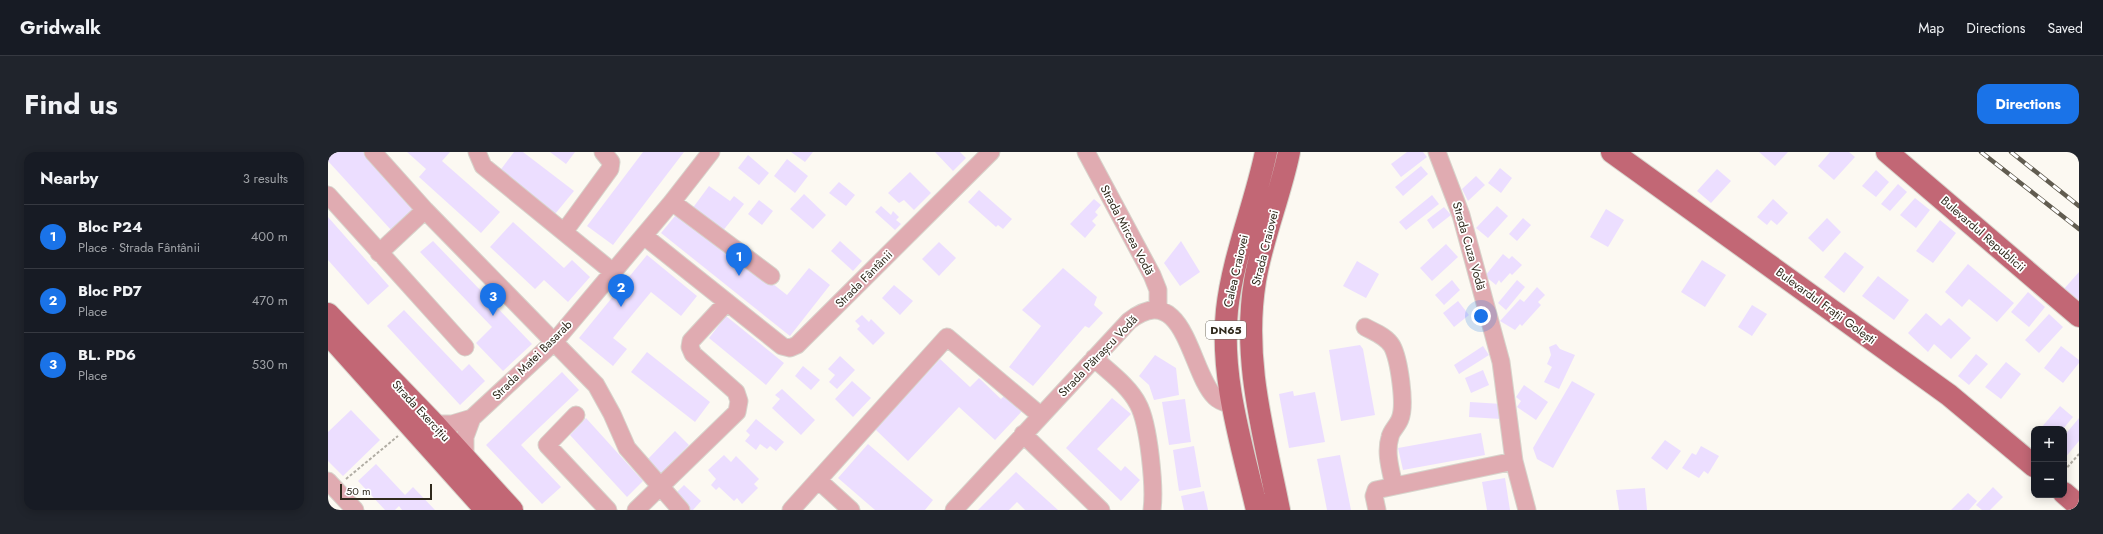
<!DOCTYPE html>
<meta charset="utf-8">
<style>
:root{--surface:#171b24;--page:#20242c;--text:#f1f3f6;--muted:#9ea1a6;--line:#363941;--accent:#1a73e8}
body{margin:0;font-family:Jost,sans-serif;background:var(--page);color:var(--text)}
.controls{position:absolute;right:12px;bottom:12px;display:grid;overflow:hidden;border-radius:8px;box-shadow:0 2px 10px #0003}
.controls button{width:36px;height:36px;display:grid;place-items:center;padding:0;border:0;border-bottom:1px solid var(--line);background:var(--surface);color:var(--text);font:20px sans-serif}
.scale{position:absolute;left:12px;bottom:10px;width:92px;box-sizing:border-box;padding-left:4px;border:2px solid #302a1d;border-top:0;font-size:11px;line-height:14px;white-space:nowrap;color:#302a1d;-webkit-text-stroke:3px #fff;paint-order:stroke}
.you{position:absolute;left:1153px;top:164px;width:14px;height:14px;margin:-10px;border:3px solid #fff;border-radius:50%;background:#1a73e8;box-shadow:0 0 0 6px #1a73e833}
.badge{display:grid;place-items:center;width:26px;height:26px;border-radius:50%;background:var(--accent);color:#fff;font-size:13px;font-weight:700}
.pin{position:absolute;translate:-50% -33px;filter:drop-shadow(0 1px 2px #0008)}
.pin::after{content:'';position:absolute;top:21px;width:14px;height:12px;background:inherit;clip-path:polygon(0 0,100% 0,50% 100%)}
.list{margin:0;padding:0;list-style:none}
h2{display:flex;justify-content:space-between;align-items:center;height:52px;margin:0;padding:0 16px;font-size:17px}
h2 small{font-size:13px;font-weight:400;color:var(--muted)}
.list li{display:grid;grid-template-columns:26px 1fr auto;gap:12px;align-items:center;box-sizing:border-box;height:64px;padding:0 16px;border-top:1px solid var(--line)}
.list b{display:block;font-size:15px;white-space:nowrap}
.list p{margin:0;font-size:13px;white-space:nowrap;color:var(--muted)}
.list em{font-size:13px;font-style:normal;color:var(--muted)}
.map{position:relative;flex:none;width:1751px;height:358px;overflow:hidden;border-radius:12px}
header{display:flex;align-items:center;gap:24px;box-sizing:border-box;height:56px;padding:0 20px;background:var(--surface);border-bottom:1px solid var(--line)}
header strong{font-size:19px}
nav{display:flex;gap:22px;margin-inline-start:auto;font-size:14px}
.intro{display:flex;align-items:center;justify-content:space-between;box-sizing:border-box;height:96px;padding:0 24px}
h1{margin:0;font-size:28px}
.button{padding:10px 18px;border-radius:12px;background:var(--accent);color:#fff;font-size:14px;font-weight:700}
main{display:flex;gap:24px;padding:0 24px}
aside{flex:1;background:var(--surface);border-radius:12px;box-shadow:0 2px 10px #0003}
.map>svg:first-child{display:block}
.building{fill:#ecdeff}
.lines{fill:none;stroke-linecap:round;stroke-linejoin:round}
.minor-casing{stroke:#d7d4cc;stroke-width:19}
.major-casing{stroke:#d7d4cc;stroke-width:24}
.path{stroke:#b1ada4;stroke-width:2;stroke-dasharray:3 2;stroke-linecap:butt}
.minor{stroke:#e0abb1;stroke-width:17}
.major{stroke:#c26775;stroke-width:22}
.rail-casing{stroke:#615c50;stroke-width:4.5}
.rail{stroke:#fff;stroke-width:3;stroke-dasharray:9;stroke-linecap:butt}
.labels{text-anchor:middle;dominant-baseline:central;stroke-width:3.5;stroke-linejoin:round;paint-order:stroke}
.shield{fill:#fff;stroke:#6e6a61;stroke-width:1}
.shield-label{font-size:11px;font-weight:bold;fill:#302a1d}
.street-label{font-size:12px;fill:#302a1d;stroke:#fff}
</style>
<header>
<strong>Gridwalk</strong>
<nav><a>Map</a><a>Directions</a><a>Saved</a></nav>
</header>
<div class="intro"><h1>Find us</h1><a class="button">Directions</a></div>
<main>
<aside>
<h2>Nearby<small>3 results</small></h2>
<ul class="list">
<li><span class="badge">1</span><div><b>Bloc P24</b><p>Place · Strada Fântânii</p></div><em>400 m</em></li>
<li><span class="badge">2</span><div><b>Bloc PD7</b><p>Place</p></div><em>470 m</em></li>
<li><span class="badge">3</span><div><b>BL. PD6</b><p>Place</p></div><em>530 m</em></li>
</ul>
</aside>
<div class="map">
<svg width="1751" height="358" viewBox="0 0 1751 358">
<rect width="100%" height="100%" fill="#fcf9f2"/>
<path class="building" d="M0,0H35L88,57L64,79L0,9Z
M79,0H122L114,9L172,60L153,81L91,25L98,17Z
M186,0H195L246,39L227,62L171,20Z
M222,0H247L238,12Z
M315,0H356L285,93L259,74Z
M463,0H485L477,10Z
M607,0H632L638,6L625,19Z
M1079,0H1095L1099,5L1073,25L1063,12Z
M1431,0H1460L1447,14Z
M1502,0H1521L1527,5L1506,28L1490,14Z
M420,3L441,21L431,33L410,16Z
M459,7L480,24L467,41L446,24Z
M1093,14L1100,22L1075,44L1067,35Z
M1172,16L1184,26L1173,41L1160,31Z
M1389,17L1403,29L1383,51L1369,39Z
M1548,18L1561,30L1548,45L1534,34Z
M582,20L603,41L586,58L576,48L571,51L560,41Z
M1148,24L1157,33L1140,49L1134,37Z
M511,30L527,43L518,54L501,41Z
M1570,32L1579,40L1562,59L1553,52Z
M381,34L402,49L406,44L416,52L394,80L364,57Z
M651,38L684,67L675,77L670,73L668,75L640,50Z
M476,42L498,63L485,77L462,57Z
M1104,43L1111,52L1078,78L1071,70Z
M1587,46L1602,58L1588,76L1572,63Z
M766,47L773,53L767,60L770,63L764,69L768,73L757,86L742,72Z
M1445,47L1460,61L1449,73L1443,68L1439,73L1429,65Z
M431,48L445,59L434,73L420,62Z
M553,54L563,63L565,59L571,65L568,68L573,72L567,78L547,60Z
M1169,54L1180,64L1160,86L1148,76Z
M1116,55L1123,63L1105,77L1099,68Z
M1278,57L1296,68L1280,95L1262,85Z
M352,58L459,143L481,116L502,133L462,184L333,81Z
M0,65L61,134L40,153L0,108Z
M1195,66L1203,73L1189,89L1181,82Z
M1499,66L1513,80L1495,100L1480,86Z
M1612,68L1628,81L1605,111L1588,99Z
M185,70L236,116L244,108L262,125L240,150L216,128L207,137L162,95Z
M105,89L204,192L175,219L148,191L164,175L92,100Z
M512,89L534,109L525,119L503,99Z
M853,89L872,120L852,134L836,111Z
M611,90L628,106L611,124L594,107Z
M1118,92L1130,105L1104,129L1092,116Z
M1517,100L1536,115L1516,141L1496,125Z
M1175,102L1181,107L1184,104L1194,113L1184,123L1182,121L1173,131L1171,128L1168,133L1157,124Z
M319,103L369,144L353,164L323,140L285,186L299,197L285,214L251,186Z
M1374,108L1398,123L1377,155L1353,140Z
M1029,109L1051,122L1038,146L1015,134Z
M1640,112L1686,151L1669,170L1641,147L1634,155L1617,140Z
M735,116L769,145L766,153L775,161L761,176L757,174L705,234L681,215L713,174L694,158Z
M1751,120V152L1735,138Z
M1550,124L1581,148L1566,168L1534,144Z
M1124,128L1132,138L1116,153L1107,143Z
M1189,128L1197,135L1178,158L1170,151Z
M566,133L585,149L572,163L554,146Z
M1209,135L1217,143L1210,150L1213,153L1194,174L1192,172L1187,178L1172,169L1192,147L1196,150Z
M1700,140L1717,155L1701,175L1683,160Z
M1130,149L1141,163L1126,175L1115,161Z
M1424,153L1439,162L1424,184L1410,175Z
M76,158L134,219L141,212L157,229L132,253L59,174Z
M1598,161L1613,174L1621,166L1643,186L1623,207L1606,192L1600,200L1580,181Z
M1721,162L1735,175L1711,201L1697,188Z
M534,163L541,170L543,167L557,181L545,193L529,177L532,174L527,169Z
M398,164L456,211L438,233L381,186Z
M1228,192L1232,197L1247,203L1231,237L1216,230L1224,215L1219,212L1223,203L1221,195Z
M1032,193L1035,197L1047,263L1013,269L1001,198Z
M1155,194L1161,203L1131,222L1126,213Z
M1733,194L1751,208V211L1735,231L1716,216Z
M319,200L382,250L367,270L303,220Z
M1648,202L1660,212L1641,233L1630,224Z
M827,203L848,216L851,243L826,248L821,233L811,224Z
M512,204L527,218L509,237L501,230L507,223L500,217Z
M612,207L642,235L651,226L673,247L680,240L697,256L667,288L631,255L580,309L547,277Z
M1678,210L1693,222L1673,247L1657,235Z
M475,214L492,228L483,238L467,224Z
M1155,218L1161,233L1143,241L1137,226Z
M234,220L251,238L193,293L233,335L214,352L158,293Z
M524,229L543,246L525,265L507,247Z
M1244,229L1267,242L1225,316L1209,307L1205,296Z
M1196,233L1220,250L1208,268L1189,255L1193,249L1188,245Z
M454,237L487,268L473,283L444,256L452,247L447,243Z
M965,239L966,244L987,240L997,290L961,296L951,242Z
M784,246L803,262L769,297L793,319L797,314L812,328L793,349L738,296Z
M857,247L863,290L841,293L834,250Z
M1142,250L1174,252L1173,267L1141,265Z
M1732,254L1745,265L1735,277H1712Z
M23,258L52,288L15,324L0,309V280Z
M258,266L315,329L299,345L242,283Z
M1751,266V289L1736,307V284Z
M428,267L456,290L448,299L442,294L439,297L432,292L428,298L417,289L422,283L418,279Z
M347,279L361,293L333,322L319,308Z
M1153,281L1157,303L1075,318L1070,296Z
M1337,288L1353,299L1339,318L1323,306Z
M540,292L605,348L597,358H547L510,326Z
M866,294L873,335L851,339L845,298Z
M1373,294L1391,304L1380,322L1376,319L1371,326L1354,316L1364,301L1368,303Z
M396,303L403,310L408,304L431,327L426,332L430,336L414,352L409,346L406,349L391,335L388,338L383,333L388,327L380,318Z
M1012,303L1023,358H999L989,307Z
M48,312L77,343L85,335L107,358H74L71,354L67,358H57L30,329Z
M688,320L730,358H697L689,350L681,358H650Z
M1177,326L1182,358H1159L1154,330Z
M356,333L373,349L365,358H363L346,343Z
M1665,335L1675,345L1662,358H1654L1648,353Z
M1317,336L1319,358H1291L1288,338Z
M876,339L880,358H856L853,344Z
M1640,341L1649,349L1641,358H1623Z"/>
<g class="lines">
<defs>
<path id="minor" d="M45,0L97,58L268,233L284,262L299,296L353,358
M149,0L155,14L286,121
M758,0L824,123L830,138V158
M1109,0L1133,63L1173,210L1186,309L1199,358
M0,43L137,195
M344,50L443,124
M236,80L282,17L283,10L275,0
M316,84L454,194L462,196L469,193L663,0
M51,101L97,58
M1037,175C1046,180 1058,184 1064,194C1071,207 1078,253 1072,267C1070,273 1063,279 1062,285C1057,301 1063,319 1066,334
M766,206C781,220 801,234 810,252C821,272 827,336 824,358
M248,263L219,293L280,358
M106,272H124L144,266
M695,282L773,358
M137,306V285L144,266L227,189L344,50L383,0
M490,328L523,358
M0,329L27,358
M308,358L409,260L411,249L408,240L365,202L362,195L363,189L399,150
M463,358L619,185L712,263
M626,358L801,169C857,126 862,221 887,245C892,250 898,251 904,253
M1049,358L1046,344L1048,338L1186,309"/>
<path id="major" d="M1284,0L1621,243L1706,314
M1559,0L1751,164
M0,162L106,272L184,358
M1,183L158,358
M1736,341L1751,354
M929,358C914,293 892,226 899,158C905,104 927,53 938,0
M951,358C936,282 914,208 927,129C934,86 952,44 961,0"/>
</defs>
<use href="#minor" class="minor-casing"/>
<use href="#major" class="major-casing"/>
<path class="path" d="M1736,319L1751,302
M18,327L70,284"/>
<use href="#minor" class="minor"/>
<use href="#major" class="major"/>
<defs>
<path id="rail" d="M1653,0L1751,77
M1683,0L1751,54"/>
</defs>
<use href="#rail" class="rail-casing"/>
<use href="#rail" class="rail"/>
</g>
<g class="labels">
<rect class="shield" x="878" y="169" width="40" height="18" rx="3"/>
<g class="shield-label">
<text x="898" y="178">DN65</text>
</g>
<g class="street-label">
<text transform="translate(799 78) rotate(62)">Strada Mircea Vodă</text>
<text transform="translate(1655 82) rotate(41)">Bulevardul Republicii</text>
<text transform="translate(1141 94) rotate(74)">Strada Cuza Vodă</text>
<text transform="translate(937 96) rotate(-76)">Strada Craiovei</text>
<text transform="translate(908 119) rotate(-77)">Calea Craiovei</text>
<text transform="translate(536 127) rotate(-45)">Strada Fântânii</text>
<text transform="translate(1498 154) rotate(36)">Bulevardul Frații Golești</text>
<text transform="translate(770 204) rotate(-46)">Strada Pătrașcu Vodă</text>
<text transform="translate(204 208) rotate(-45)">Strada Matei Basarab</text>
<text transform="translate(93 259) rotate(47)">Strada Exercițiu</text>
</g>
</g>
</svg>
<div class="controls">
<button>+</button>
<button>−</button>
</div>
<div class="scale">50 m</div>
<div class="you"></div>
<div class="pin badge" style="left:411px;top:124px">1</div>
<div class="pin badge" style="left:293px;top:155px">2</div>
<div class="pin badge" style="left:165px;top:164px">3</div>
</div>
</main>
